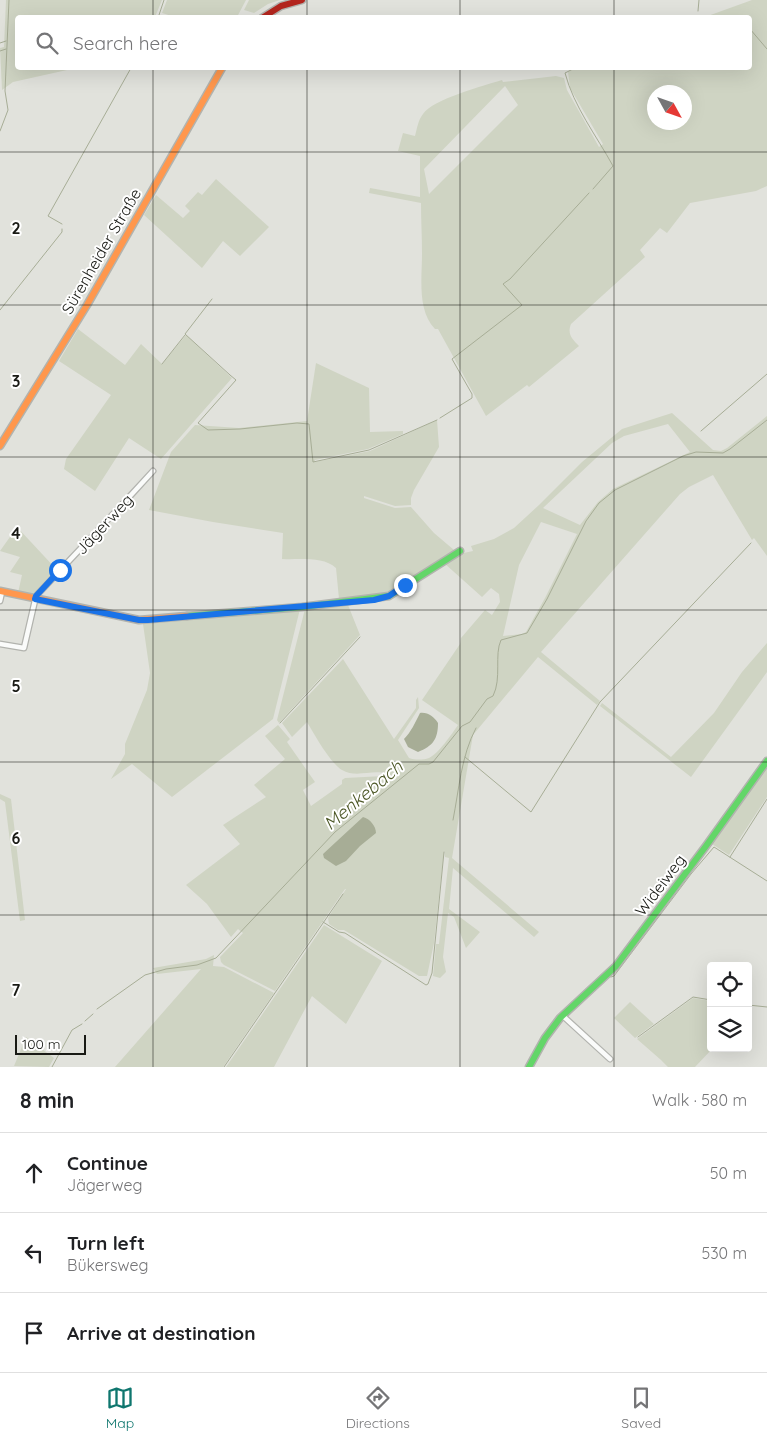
<!DOCTYPE html>
<meta charset="utf-8">
<style>
:root{--surface:#fff;--page:#f6f6f6;--text:#202124;--muted:#757577;--line:#e0e0e0;--accent:#0f766e}
body{margin:0;font-family:Quicksand,sans-serif;background:var(--page);color:var(--text)}
.controls{position:absolute;right:15px;bottom:15px;display:grid;overflow:hidden;border-radius:5px;box-shadow:0 5px 20px #0002}
.controls button{width:45px;height:45px;display:grid;place-items:center;padding:0;border:0;border-bottom:1px solid var(--line);background:var(--surface);color:var(--text);font:25px sans-serif}
.compass{position:absolute;left:647px;top:85px;width:45px;height:45px;border-radius:50%;background:var(--surface);box-shadow:0 5px 20px #0002;rotate:130deg}
.scale{position:absolute;left:15px;bottom:12px;width:71px;box-sizing:border-box;padding-left:5px;border:2px solid #191a15;border-top:0;font-size:14px;line-height:18px;white-space:nowrap;color:#191a15;-webkit-text-stroke:4px #fff;paint-order:stroke}
.stop{position:absolute;width:15px;height:15px;margin:-11px;border:4px solid #1a73e8;border-radius:50%;background:#fff}
.stop.end{background:#1a73e8;border-color:#fff;box-shadow:0 1px 5px #0008}
.list{margin:0;padding:0;list-style:none}
h2{display:flex;justify-content:space-between;align-items:center;height:65px;margin:0;padding:0 20px;font-size:21px}
h2 small{font-size:16px;font-weight:400;color:var(--muted)}
.list li{display:grid;grid-template-columns:32px 1fr auto;gap:15px;align-items:center;box-sizing:border-box;height:80px;padding:0 20px;border-top:1px solid var(--line)}
.list b{display:block;font-size:19px;white-space:nowrap}
.list p{margin:0;font-size:16px;white-space:nowrap;color:var(--muted)}
.list em{font-size:16px;font-style:normal;color:var(--muted)}
.icon{flex:none;width:28px;height:28px;fill:none;stroke:currentColor;stroke-width:2;stroke-linecap:round;stroke-linejoin:round}
.map{position:relative;flex:none;width:767px;height:1067px;overflow:hidden}
.search{position:absolute;background:var(--surface);box-shadow:0 5px 20px #0002;left:15px;right:15px;top:15px;height:55px;display:flex;align-items:center;gap:12px;box-sizing:border-box;padding:0 18px;border-radius:5px;color:var(--muted);font-size:19px}
.sheet{height:305px;background:var(--surface)}
nav{display:flex;justify-content:space-around;align-items:center;box-sizing:border-box;height:70px;border-top:1px solid var(--line);background:var(--surface);font-size:14px;color:var(--muted)}
nav a{display:grid;justify-items:center;gap:2px}
nav .on{color:var(--accent)}
.map>svg:first-child{display:block}
.green{fill:#cfd4c3;fill-rule:evenodd}
.water{fill:#a7ad96}
.lines{fill:none;stroke-linecap:round;stroke-linejoin:round}
.stream{stroke:#a7ad96;stroke-width:1}
.street-casing{stroke:#b2b3ae;stroke-width:7}
.fast-casing{stroke:#b2b3ae;stroke-width:9}
.slow-casing{stroke:#b2b3ae;stroke-width:9}
.jam-casing{stroke:#b2b3ae;stroke-width:9}
.street{stroke:#fafbfa;stroke-width:4.5}
.fast{stroke:#63d668;stroke-width:6}
.slow{stroke:#ff974d;stroke-width:6}
.jam{stroke:#b3261e;stroke-width:6}
.route{stroke:#1a73e8;stroke-width:6}
.grid{fill:none;stroke:#191a15;stroke-width:1;stroke-opacity:0.55}
.labels{text-anchor:middle;dominant-baseline:central;stroke-width:4;stroke-linejoin:round;paint-order:stroke}
.street-label{font-size:16px;fill:#191a15;stroke:#fff}
.water-label{font-size:18px;font-style:italic;fill:#4d5827;stroke:#fff}
.grid-label{font-size:16px;text-anchor:middle;font-weight:bold;fill:#191a15;stroke:#fff;stroke-width:4;stroke-linejoin:round;paint-order:stroke}
</style>
<div class="map">
<svg width="767" height="1067" viewBox="0 0 767 1067">
<rect width="100%" height="100%" fill="#e1e2dc"/>
<path class="green" d="M6,0H162L155,17L18,18V68H76L13,82L2,90L0,48L4,47Z
M167,0H246L237,17H175L162,13Z
M249,0H280L268,4L254,13L244,10Z
M752,0H767V186L756,191L690,203L667,233L660,228L640,250L645,257L571,324C567,334 572,339 579,346L529,387L527,385L486,416L438,329H435C417,310 422,279 422,254C422,237 421,220 421,203L369,193L370,188L420,197V156L398,151L403,133L415,136C417,129 418,120 423,114C433,99 483,86 502,80L503,82L556,76L564,78L567,90L599,147L603,144L570,88L568,72L576,68H750V18L705,17ZM505,86L518,105L429,194L424,169ZM684,92V122H654V92Z
M216,179L269,227L240,256L223,241L202,268L144,215L156,195L183,218L190,211L185,206L198,192L202,195Z
M78,329L125,365L141,344L162,364L186,335L232,378L161,459L129,438L95,491L64,469L66,459L111,395L59,361Z
M316,363L369,388L370,432L403,431V434L368,449L315,460V462L370,451L437,420L439,447L414,490L411,498V505L395,506L364,496V498L395,508L411,507L434,533L454,550L384,595L339,599L336,568C323,556 299,560 282,559L283,533L213,522L149,510L171,452L195,425L239,428L307,421Z
M672,413L713,450L721,451L727,448L767,416V556L754,538L752,540L713,475L689,487L680,494L541,652L600,701L597,705L538,657L473,735L452,858L539,932L534,937L453,868L449,909L480,932L466,948L454,917L448,913L443,957L446,972L440,978L433,976L436,944H439L449,858L445,857L444,850L434,943L427,976H419L344,930H338L329,924L328,918L346,889H345L275,991L224,965L221,962L220,957L243,933L238,929L231,937L207,904L186,885L240,844L223,825L266,797L254,785L285,759L265,736L278,725L290,739L287,742L315,782L303,790L311,806L342,784V780L345,778L384,776L392,781L395,778C378,765 359,780 342,770C331,764 314,734 307,722L292,737L282,723L343,659L394,739L416,708V700L418,697L419,708L398,740L409,758C415,760 423,760 429,758C438,754 452,734 458,725L422,700L460,644L461,638L485,610L492,615L500,602L499,594L491,588L482,597L444,563L459,554L473,551L471,546L494,539L514,528L539,505L582,462L622,429ZM668,424L690,452L613,489L598,502L580,525L543,508L612,443L624,436ZM541,522L577,534L545,598L526,632L522,634L503,636L519,565Z
M17,527L57,570L32,596L18,593L22,575L10,572L20,557L0,551Z
M348,605L360,635L279,723L277,720L305,609Z
M300,609L273,719L172,797L132,764L111,779L125,754V744L147,690L150,673L143,624Z
M767,643V672L691,777L600,706L602,703L671,757L714,713L742,672Z
M767,766V797L729,855L712,844Z
M0,794L11,799L25,920L20,921L5,802L0,799Z
M324,925L382,961L346,1024L312,996L274,1067H226Z
M214,955L213,966L224,967L274,993L223,1067H115L201,969L157,974L153,968L206,959Z
M693,998L711,1001V1048H713L695,1067H668L661,1060L637,1039Z
M630,1002L654,1024L635,1038L614,1018Z
M26,1037L54,1058L49,1067L14,1066Z"/>
<path class="water" d="M420,713C428,712 434,717 438,723C438,739 433,746 418,752L408,747L404,739C411,732 415,723 420,713Z
M363,817C370,819 376,826 376,833L360,846L346,861L336,866L324,858L323,854Z"/>
<g class="lines">
<path class="stream" d="M698,11L699,0
M158,18L164,0
M694,18L697,16
M750,29L767,49
M0,43L6,41
M0,51L6,49
M575,68L565,73C574,107 596,135 613,166L593,189
M0,131L8,110L5,91L9,0
M62,224L48,216L131,68
M212,299L185,334L230,375
M0,310L62,232V229
M162,364L185,335
M230,375L236,380L198,423L208,430L240,429L297,423L309,424L313,462L369,450L437,420
M440,418L472,398V394L452,359L522,305L503,284L510,279L589,193
M701,431L767,374
M280,723L360,637
M465,757L531,812L600,702L751,543
M453,820C459,790 461,756 476,728
M730,857L767,799
M323,922L339,932L345,933L426,985L428,984L432,973L444,852
M611,977L614,976L691,874L714,847L767,881
M748,1005L767,1007
M97,1009L145,975L166,969L197,965L216,958L335,832L419,764H429L433,762L462,726L470,722L487,699L493,696C502,678 494,655 501,640L527,633L547,599L586,521L599,503L615,490L683,456L696,452L723,453L730,449L767,420
M85,1021L93,1014
M638,1037L693,997L711,1000
M52,1067L72,1030L82,1024
M224,1067L343,894"/>
<defs>
<path id="street" d="M0,601L2,592
M0,644L24,648L36,596L131,495L153,471
M563,1016L610,1059"/>
<path id="fast" d="M187,616L302,607L389,596L460,551
M529,1067L545,1038L560,1018L616,966L706,846L767,761"/>
<path id="slow" d="M0,446L87,305L222,68
M0,591L139,620L187,616"/>
<path id="jam" d="M262,18L281,6L302,0"/>
</defs>
<use href="#street" class="street-casing"/>
<use href="#fast" class="fast-casing"/>
<use href="#slow" class="slow-casing"/>
<use href="#jam" class="jam-casing"/>
<use href="#street" class="street"/>
<use href="#fast" class="fast"/>
<use href="#slow" class="slow"/>
<use href="#jam" class="jam"/>
</g>
<g class="lines">
<path class="route" d="M60,570L36,596L35,599L139,620H148L374,600L389,596L405,585"/>
</g>
<path class="grid" d="M153,0V18M307,0V18M460,0V18M614,0V18M153,68V1067M307,68V1067M460,68V1067M614,68V1067M0,152H767M0,305H767M0,457H767M0,610H767M0,762H767M0,915H767"/>
<g class="labels">
<g class="street-label">
<text transform="translate(101 251) rotate(-60)">Sürenheider Straße</text>
<text transform="translate(104 524) rotate(-47)">Jägerweg</text>
<text transform="translate(660 885) rotate(-53)">Wideiweg</text>
</g>
<g class="water-label">
<text transform="translate(363 795) rotate(-40)">Menkebach</text>
</g>
</g>
<g class="grid-label">
<text x="16" y="234">2</text>
<text x="16" y="387">3</text>
<text x="16" y="539">4</text>
<text x="16" y="692">5</text>
<text x="16" y="844">6</text>
<text x="16" y="996">7</text>
</g>
</svg>
<div class="controls">
<button><svg class="icon" aria-label="locate" viewBox="0 0 24 24"><circle cx="12" cy="12" r="6"/><path d="M12 2v4M12 18v4M2 12h4M18 12h4"/></svg></button>
<button><svg class="icon" aria-label="layers" viewBox="0 0 24 24"><path d="M12 4l9 5-9 5-9-5zM3 14l9 5 9-5"/></svg></button>
</div>
<svg class="compass" viewBox="-18 -18 36 36"><path d="M0-13l5 13h-10z" fill="#e53935"/><path d="M0 13l5-13h-10z" fill="#757577"/></svg>
<div class="scale">100 m</div>
<div class="stop" style="left:60px;top:570px"></div>
<div class="stop end" style="left:405px;top:585px"></div>
<div class="search"><svg class="icon" aria-label="search" viewBox="0 0 24 24"><circle cx="10" cy="10" r="6"/><path d="M15 15l6 6"/></svg>Search here</div>
</div>
<section class="sheet">
<h2>8 min<small>Walk · 580 m</small></h2>
<ul class="list">
<li><svg class="icon" aria-label="ahead" viewBox="0 0 24 24"><path d="M12 20V5M6 11l6-6 6 6"/></svg><div><b>Continue</b><p>Jägerweg</p></div><em>50 m</em></li>
<li><svg class="icon" aria-label="left" viewBox="0 0 24 24"><path d="M17 20v-9H6M10 6l-5 5 5 5"/></svg><div><b>Turn left</b><p>Bükersweg</p></div><em>530 m</em></li>
<li><svg class="icon" aria-label="arrive" viewBox="0 0 24 24"><path d="M6 21V4h12l-3 4 3 4H6"/></svg><div><b>Arrive at destination</b></div></li>
</ul>
</section>
<nav>
<a class="on"><svg class="icon" aria-label="map" viewBox="0 0 24 24"><path d="M3 6l6-2 6 2 6-2v14l-6 2-6-2-6 2zM9 4v14M15 6v14"/></svg>Map</a>
<a><svg class="icon" aria-label="directions" viewBox="0 0 24 24"><path d="M12 3l9 9-9 9-9-9zM9 14v-3h6M13 9l2 2-2 2"/></svg>Directions</a>
<a><svg class="icon" aria-label="saved" viewBox="0 0 24 24"><path d="M7 4h10v16l-5-4-5 4z"/></svg>Saved</a>
</nav>
